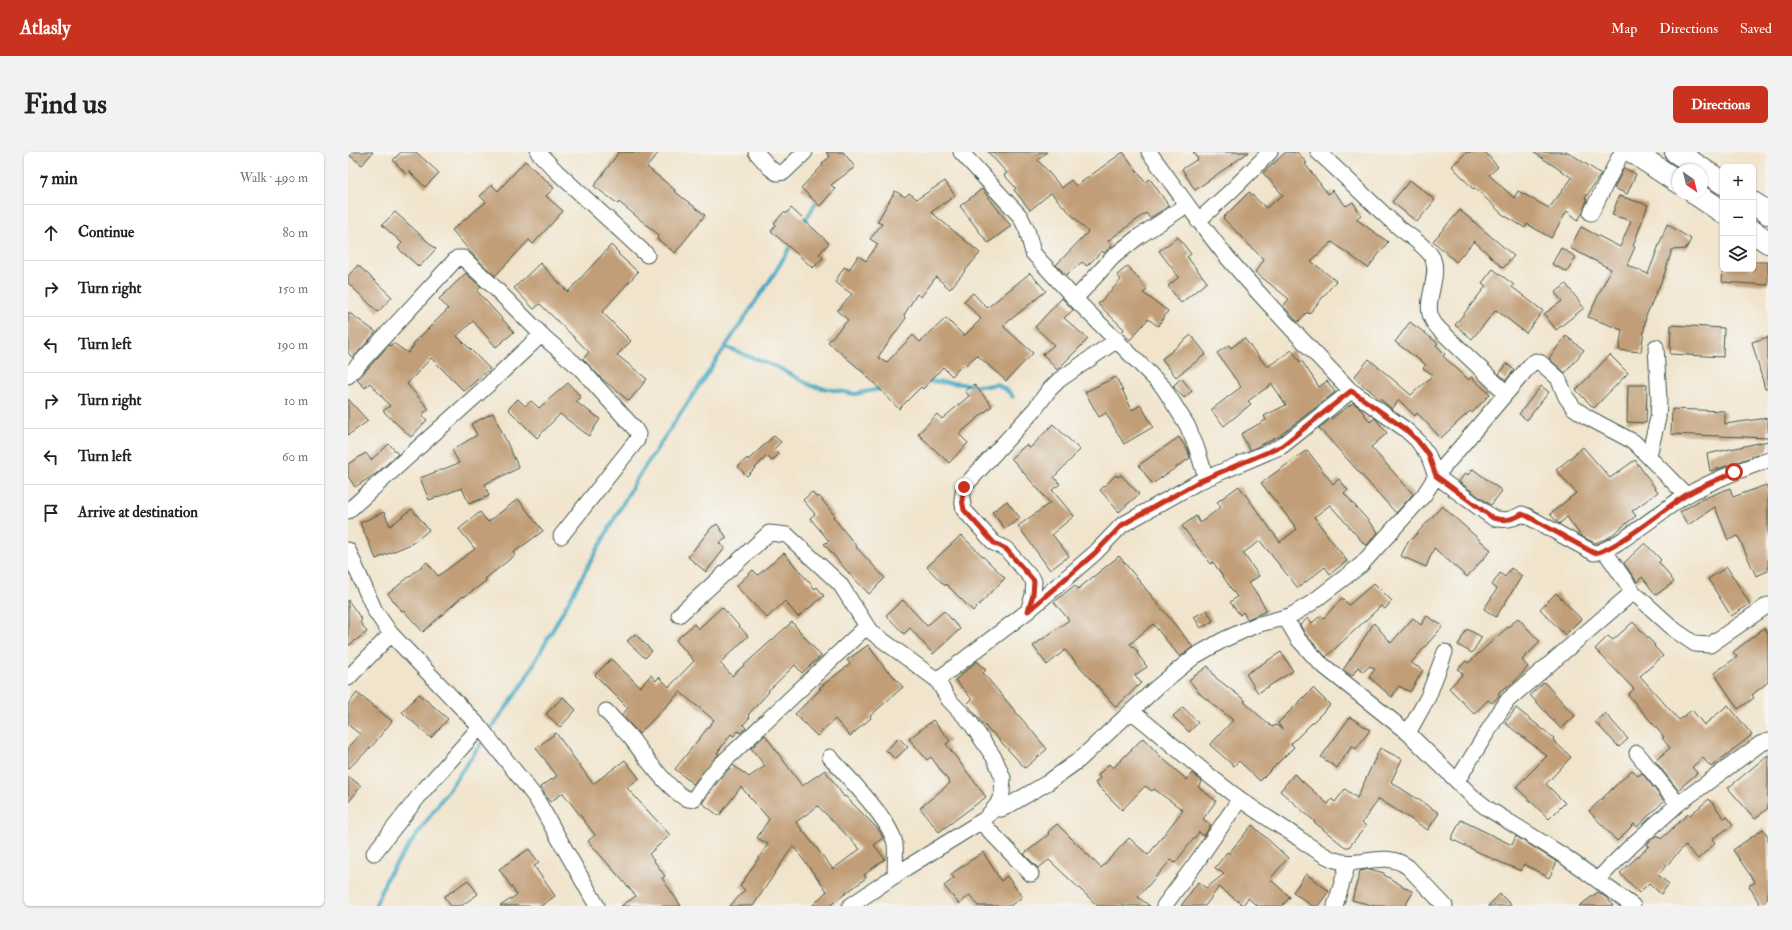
<!DOCTYPE html>
<meta charset="utf-8">
<style>
:root{--surface:#fff;--page:#f2f2f2;--text:#222;--muted:#767676;--line:#e0e0e0;--accent:#c8321e}
body{margin:0;font-family:"IM FELL Double Pica",serif;background:var(--page);color:var(--text)}
.controls{position:absolute;right:12px;top:12px;display:grid;overflow:hidden;border-radius:6px;box-shadow:0 1px 3px #0004}
.controls button{width:36px;height:36px;display:grid;place-items:center;padding:0;border:0;border-bottom:1px solid var(--line);background:var(--surface);color:var(--text);font:20px sans-serif}
.compass{position:absolute;left:1324px;top:12px;width:36px;height:36px;border-radius:50%;background:var(--surface);box-shadow:0 1px 3px #0004;rotate:145deg}
.stop{position:absolute;width:12px;height:12px;margin:-9px;border:3px solid #c8321e;border-radius:50%;background:#fff}
.stop.end{background:#c8321e;border-color:#fff;box-shadow:0 1px 4px #0008}
.list{margin:0;padding:0;list-style:none}
h2{display:flex;justify-content:space-between;align-items:center;height:52px;margin:0;padding:0 16px;font-size:17px}
h2 small{font-size:13px;font-weight:400;color:var(--muted)}
.list li{display:grid;grid-template-columns:26px 1fr auto;gap:12px;align-items:center;box-sizing:border-box;height:56px;padding:0 16px;border-top:1px solid var(--line)}
.list b{display:block;font-size:15px;white-space:nowrap}
.list em{font-size:13px;font-style:normal;color:var(--muted)}
.icon{flex:none;width:22px;height:22px;fill:none;stroke:currentColor;stroke-width:2;stroke-linecap:round;stroke-linejoin:round}
.map{position:relative;flex:none;width:1420px;height:754px;overflow:hidden;border-radius:6px}
header{display:flex;align-items:center;gap:24px;box-sizing:border-box;height:56px;padding:0 20px;background:var(--accent);color:#fff}
header strong{font-size:19px}
nav{display:flex;gap:22px;margin-inline-start:auto;font-size:14px}
.intro{display:flex;align-items:center;justify-content:space-between;box-sizing:border-box;height:96px;padding:0 24px}
h1{margin:0;font-size:28px}
.button{padding:10px 18px;border-radius:6px;background:var(--accent);color:#fff;font-size:14px;font-weight:700}
main{display:flex;gap:24px;padding:0 24px}
aside{flex:1;background:var(--surface);border-radius:6px;box-shadow:0 1px 3px #0004}
.map>svg:first-child{display:block}
.lines{fill:none;stroke-linecap:round;stroke-linejoin:round}
.stream{stroke:#41a8c1;stroke-width:4}
.building{fill:#c19e77;fill-rule:evenodd}
.minor-casing{stroke:#3e564b;stroke-width:17}
.primary-casing{stroke:#3e564b;stroke-width:24}
.minor{stroke:#fff;stroke-width:15}
.primary{stroke:#fff;stroke-width:22}
.route{stroke:#c8321e;stroke-width:5}
</style>
<header>
<strong>Atlasly</strong>
<nav><a>Map</a><a>Directions</a><a>Saved</a></nav>
</header>
<div class="intro"><h1>Find us</h1><a class="button">Directions</a></div>
<main>
<aside>
<h2>7 min<small>Walk · 490 m</small></h2>
<ul class="list">
<li><svg class="icon" aria-label="ahead" viewBox="0 0 24 24"><path d="M12 20V5M6 11l6-6 6 6"/></svg><div><b>Continue</b></div><em>80 m</em></li>
<li><svg class="icon" aria-label="right" viewBox="0 0 24 24"><path d="M7 20v-9h11M14 6l5 5-5 5"/></svg><div><b>Turn right</b></div><em>150 m</em></li>
<li><svg class="icon" aria-label="left" viewBox="0 0 24 24"><path d="M17 20v-9H6M10 6l-5 5 5 5"/></svg><div><b>Turn left</b></div><em>190 m</em></li>
<li><svg class="icon" aria-label="right" viewBox="0 0 24 24"><path d="M7 20v-9h11M14 6l5 5-5 5"/></svg><div><b>Turn right</b></div><em>10 m</em></li>
<li><svg class="icon" aria-label="left" viewBox="0 0 24 24"><path d="M17 20v-9H6M10 6l-5 5 5 5"/></svg><div><b>Turn left</b></div><em>60 m</em></li>
<li><svg class="icon" aria-label="arrive" viewBox="0 0 24 24"><path d="M6 21V4h12l-3 4 3 4H6"/></svg><div><b>Arrive at destination</b></div></li>
</ul>
</aside>
<div class="map">
<svg width="1420" height="754" viewBox="0 0 1420 754">
<rect width="100%" height="100%" fill="#f6f6f2"/>
<filter id="ink" filterUnits="userSpaceOnUse"><feTurbulence type="fractalNoise" baseFrequency=".025" numOctaves="2"/><feDisplacementMap in="SourceGraphic" scale="8" xChannelSelector="R" yChannelSelector="G"/><feConvolveMatrix kernelMatrix="1 2 1 2 8 2 1 2 1" color-interpolation-filters="sRGB"/></filter>
<filter id="wash" filterUnits="userSpaceOnUse"><feTurbulence type="fractalNoise" baseFrequency=".012" numOctaves="4" result="noise"/><feDisplacementMap in="SourceGraphic" scale="16" xChannelSelector="R" yChannelSelector="G"/><feGaussianBlur stdDeviation="0.9" result="paint"/><feColorMatrix in="noise" values="0 0 0 0 0 0 0 0 0 0 0 0 0 0 0 0 0 1.4 0 .05"/><feComposite in="paint" operator="in"/></filter>
<g filter="url(#wash)">
<rect width="100%" height="100%" fill="#f1e4cc"/>
<g class="lines">
<path class="stream" d="M455,72L470,47
M377,195L431,216L464,234L507,242L537,236
M579,229L638,234L649,232L662,241L665,245
M141,580L174,533L288,328L426,122L444,92
M27,754L39,725L137,586"/>
</g>
<g id="blocks">
<path class="building" d="M0,0H25L14,13L0,2Z
M53,0H68L91,21L77,35L61,19L58,22L45,8Z
M271,0H311L299,15L327,38L326,39L357,63L327,101L309,87L311,83L271,50L270,52L246,34Z
M478,0H495L507,15L483,33L487,37L472,54L453,36L475,13L474,11L482,5Z
M640,0H699L690,8L714,36L723,28L728,34L775,0L797,30L802,27L821,54L802,66L798,61L760,89L764,94L756,101L754,99L739,114L734,110L718,123L708,113L740,80L703,41L682,58L666,38L668,36L656,23L659,21Z
M845,0H901L847,38L834,17L850,7Z
M938,0H949L959,11L957,12L980,42L984,38L998,54L1005,50L1013,63L1008,67L1040,90L1020,116L984,90L963,109L988,129L961,162L959,160L950,170L935,154L941,147L907,120L916,108L875,66L901,40L918,56L935,43L915,21Z
M1119,0H1137L1150,15L1141,23L1166,46L1170,39L1201,56L1224,26L1185,0H1220L1253,22L1237,46L1239,48L1234,62L1230,68L1219,59L1203,86L1179,72L1177,76L1154,62L1127,36L1125,37L1104,14Z
M177,9L206,36L198,44L215,59L185,92L181,88L147,124L126,104L104,78L138,50L132,44L144,33L150,39Z
M1276,16L1288,22L1279,42L1266,36Z
M1062,28L1087,48L1069,70L1044,50Z
M597,29L607,44L583,60L632,101L602,137L588,125L573,145L569,142L556,163L558,166L530,205L538,211L565,183L572,190L598,166L616,184L633,167L616,149L625,141L639,156L682,121L698,139L656,173V175L685,201L658,229L629,203L616,215L614,213L604,224L595,215L575,237L573,235L551,257L515,220L480,190L500,168L489,159L504,142L487,130L496,115L501,118L510,104L518,109L530,92L522,87L534,72L529,70L547,39L557,45L561,41L569,47Z
M634,37L663,74L640,91L612,54Z
M1271,44L1300,53L1285,94L1287,95L1279,113L1300,122L1319,72L1343,87L1338,97L1324,98L1316,123L1298,164L1293,200L1271,198L1274,178L1240,165L1263,117L1222,96L1233,75L1272,95L1283,69L1264,63Z
M443,56L481,91L471,102L475,106L465,116L423,79L428,73L426,71L436,60L438,62Z
M1112,58L1166,104L1155,116L1126,89L1108,110L1085,89Z
M47,60L88,97L71,115L50,96L54,91L34,73Z
M830,85L843,102L839,105L859,130L833,151L820,134L831,125L811,99Z
M263,93L271,101L270,102L290,120L254,160L283,189L269,203L299,227L281,249L254,227L235,207L241,200L192,152L186,157L166,136L192,111L220,140Z
M1213,96L1228,105L1219,120L1204,112Z
M1405,110H1420V133L1374,130L1375,117H1405Z
M10,113L44,145L30,160L0,131V124Z
M780,114L799,138L795,141L820,159L810,174L800,167L782,188L774,180L776,177L750,152L773,128L769,123Z
M1145,117L1166,133L1164,135L1195,159L1178,181L1148,158L1124,187L1107,173L1138,134L1134,131Z
M118,121L133,135L129,139L166,180L148,195L125,169L109,184L142,217L116,239L83,206L59,232L81,257L73,263L79,268L63,285L35,259L42,254L22,231L17,236L9,228L41,193L42,194L45,191L60,201L66,193L65,192L100,157L91,147Z
M1218,132L1236,156L1208,178L1196,162L1214,149L1207,141Z
M714,146L725,158L716,166L740,187L709,218L695,202L706,193L687,175Z
M0,160L28,180L5,206L0,201Z
M1062,170L1090,191L1088,193L1097,202L1095,204L1121,228L1123,225L1142,242L1124,261L1122,259L1093,286L1069,261L1067,264L1051,248L1044,257L1006,225L1021,207L1063,243L1085,223L1075,216L1078,213L1047,190Z
M1323,173L1376,176L1375,205L1322,202Z
M843,183L858,202L828,225L814,207Z
M1218,184L1236,198L1217,221L1201,206Z
M1420,185V236L1417,237L1404,190Z
M896,186L919,215L944,198L952,210L954,209L971,235L979,229L987,240L930,285L902,298L893,282L918,268L916,264L938,253L924,232L900,249L903,252L876,274L863,258L893,235L869,201L881,193L883,196Z
M1262,203L1280,221L1246,256L1228,238Z
M1159,212L1166,218L1158,228L1151,222Z
M768,225L784,258L793,253L805,275L776,292L758,261L751,265L737,240Z
M833,226L844,239L836,246L825,234Z
M220,231L233,245L228,250L252,267L241,284L212,262L189,286L160,257L170,247L177,254L183,249L191,256Z
M626,232L644,254L611,282L620,291L601,311L570,282L589,262L594,267L621,244L617,239Z
M1280,233H1299L1298,271L1279,270Z
M1193,234L1201,240L1179,268L1171,262Z
M0,247L20,269L0,283Z
M1005,251L1011,255L1022,270L1027,266L1039,281L1023,295L1065,342L1048,361L971,276Z
M1324,257L1377,259V272L1420,266V286L1323,282Z
M145,261L171,316L137,332L141,344L121,352L114,336L81,348L72,326L111,311L104,298L129,283L123,272Z
M705,272L732,298L706,325L712,332L704,338L726,364L704,382L721,404L702,418L670,374L702,351L663,306L678,293L682,296Z
M426,284L433,290L426,297L431,302L424,309L419,304L399,324L390,315L399,306L400,308Z
M831,285L840,299L842,306L804,332L791,313Z
M1420,289V299L1373,316L1362,319L1359,302Z
M41,292L50,302L29,321L7,335L0,324V312L18,301L23,308Z
M1235,295L1262,326L1287,308L1310,340L1284,359L1288,364L1260,386L1247,391L1233,384L1219,365L1211,372L1202,362L1228,341L1208,318Z
M959,298L985,332L991,327L1000,338L996,341L1030,380L1018,394L982,353L966,365L999,409L982,422L977,415L950,436L912,389L895,401L911,424L900,431L909,442L919,459L899,467L895,460L892,463L882,450L889,445L865,410L863,412L834,374L848,364L852,371L873,355L869,350L891,334L932,390L949,377L913,331Z
M1125,317L1154,339L1143,353L1111,330L1117,321L1120,323Z
M768,323L770,325L773,323L791,342L771,360L752,338Z
M1418,333L1420,339V419L1408,424L1390,384L1380,388L1367,355L1340,373L1332,360L1352,348L1382,336L1385,345Z
M464,340L469,346L471,344L487,364L485,365L509,395H508L537,426L521,442L498,418L476,392L481,389L462,366L467,362L455,348Z
M170,347L195,379L165,401L167,403L137,427L138,429L116,445L115,444L75,480L55,458L54,459L40,442L79,410L90,424L127,397L111,377L132,360L140,370Z
M659,349L672,366L657,377L644,360Z
M1094,354L1143,398L1119,425L1086,396L1078,415L1053,404L1060,389H1062Z
M64,357L81,378L65,391L28,407L12,371L36,360L42,374Z
M369,372L379,386L371,391L377,396L358,420L340,405L363,376Z
M613,383L657,426L625,459L598,432L597,434L579,415Z
M1297,391L1313,408L1311,410L1326,430L1308,443L1294,425L1289,430L1276,411Z
M436,401L467,437L469,435L476,444L450,465L437,449L419,466L388,434L405,418L410,423Z
M771,404L845,495L832,505L805,472L782,492L790,500L789,501L799,515L787,523L793,531L768,555L717,498L699,513L685,494L721,468L706,450L727,433L730,437Z
M1379,415L1402,452L1383,464L1360,427Z
M1163,416L1174,424L1148,465L1136,457L1149,437L1144,433L1152,421L1157,425Z
M1026,431L1044,449L1037,457L1033,454L978,505L957,482L952,473L960,466L964,471L972,464L975,467L994,446L1001,453Z
M1208,441L1233,467L1217,483L1192,457Z
M0,448L14,468L12,470L19,480L0,494Z
M555,448L579,474L596,459L612,477L585,502L562,476L556,482L538,463Z
M374,455L400,484L372,511L384,524L444,470L473,504L454,521L447,513L420,539L421,540L400,563L402,565L395,573L398,576L392,581L390,579L386,584L383,582L369,601L371,602L345,632L327,617L366,568L332,540L291,582L274,563L280,556L247,523L263,507L292,535L303,523L308,529L311,525L321,535L346,509L328,488L346,472L350,477Z
M859,458L865,469L853,476L846,465Z
M1079,464L1095,474L1063,511L1075,518L1062,540L1051,534L1044,545L1039,541L1021,525L1027,517L1022,514L1015,520L1010,515L1004,524L995,518L1026,471L1043,491L1065,466L1073,473Z
M1170,466L1192,490L1174,508L1180,515L1166,530L1151,540V544L1144,551L1140,548L1126,562L1101,536L1115,522L1110,517L1118,509L1120,511Z
M1285,470L1307,493L1306,494L1315,504L1292,524L1331,568L1344,558L1356,573L1380,553L1404,583L1363,615L1355,606L1344,615L1349,621L1330,638L1307,609L1322,596L1314,586L1316,585L1280,543L1286,537L1247,497L1260,484L1265,488Z
M1416,476L1420,482V530L1404,543L1406,546L1390,557L1366,521L1389,505L1385,500Z
M1119,477L1134,485L1124,501L1110,493Z
M287,482L304,499L297,506L279,489Z
M520,493L539,519L540,518L555,535L522,564L523,566L502,584L487,567L469,584L447,562L473,537L471,536L502,512L499,508Z
M933,500L945,519L910,541L898,522Z
M629,509L638,518L635,521L699,597L677,616L644,580L643,581L619,552L624,547L607,528Z
M860,514L868,526L898,549L896,550L924,575L928,573L934,577L930,571L965,536L982,553L943,592L946,595L912,629L891,609L886,614L862,593L885,568L852,542L841,528Z
M1196,530L1227,564L1213,577L1182,543Z
M9,541L44,569L25,593L0,617V595L12,582L0,573V552Z
M71,542L100,567L83,586L54,560Z
M215,545L228,558L212,575L198,562Z
M835,555L850,571L841,580L825,564Z
M1168,556L1206,586L1205,588L1223,605L1198,632L1217,651L1201,667L1168,635L1199,604L1157,571Z
M1257,561L1280,587L1271,595L1247,570Z
M1002,565L1022,578L1008,597L1004,594L989,616L973,605Z
M585,568L602,589L598,592L638,645L591,680L572,656L602,631L583,605L579,608L561,587Z
M208,581L245,632L277,608L291,626L279,636L322,683L301,702L317,724L314,726L333,754H273L288,744L240,689L247,683L215,641L202,650L192,635L209,624L188,596Z
M417,583L454,634L477,618L496,645L497,644L531,678L535,686L526,693L537,707L516,723L518,726L481,754H464L479,739L445,694L405,754H382L397,738L392,734L420,692L409,686L421,667L393,635L371,664L354,651L371,628L385,613L401,625L417,614L403,596ZM470,654L512,697L485,717L448,670Z
M551,586L560,595L547,607L538,598Z
M795,586L812,604L839,628L844,621L854,629L850,635L868,649L855,667L863,673L856,684L851,680L827,711L823,708L790,745L802,754H750L701,708L690,716L676,702L701,682L700,680L709,672L753,716L781,686L800,703L835,658L806,637L804,639L797,634L774,658L747,631L752,626L750,623L761,612L765,616Z
M1032,596L1054,607L1043,630L1091,661L1080,678L1031,647L1014,671L1018,674L1001,695H997L966,670V669L932,639L946,622L980,652L984,647L987,650L997,637L1009,646Z
M1420,603V656L1407,667L1380,636Z
M1284,618L1290,624L1294,621L1316,649L1289,675L1286,672L1269,689L1241,659Z
M0,624L13,634L0,651Z
M1361,647L1376,666L1379,664L1385,673L1364,687L1367,691L1350,707L1337,693L1310,723L1321,732L1313,742L1301,731L1291,741L1272,721L1301,694L1299,692L1309,683L1313,687L1340,662L1342,663Z
M1113,668L1164,693L1168,684L1209,710L1201,726L1176,712L1173,719L1145,707L1103,687Z
M904,673L940,706L922,727L942,745L934,754H909L900,746L895,753L871,735L857,754H833L850,730L858,736L876,722L867,716L879,700L881,701Z
M1415,677L1420,684V754H1413L1401,734L1407,730L1385,698Z
M181,697L191,711L186,714L207,744L193,754H152L169,743L151,717Z
M635,700L653,729L659,724L674,745L662,754H630L622,743L611,752L596,734L606,726L603,722Z
M1022,717L1036,721V723L1065,740L1057,754H1027L1004,748L1012,719Z
M958,722L981,739L970,754H964L945,740Z
M120,728L130,742L113,754H103L96,745Z
M1250,740L1260,747L1265,754H1231Z
M1152,742L1164,754H1140Z"/>
</g>
</g>
<g filter="url(#ink)">
<use href="#blocks" fill-opacity="0" stroke="#3e564b" stroke-width="1"/>
<g class="lines">
<defs>
<path id="minor" d="M190,0L209,20L299,103
M408,0L422,16L429,21L436,20L457,0
M613,0L672,64L679,78L685,101L727,147L815,235L839,273L848,294L858,326
M801,0C827,35 851,71 879,105C918,151 961,195 1003,239
M970,0C996,23 1021,49 1048,73C1058,82 1080,95 1085,107C1092,126 1075,151 1084,167C1085,171 1089,174 1091,177L1158,241
M1243,61L1274,0
M850,69L885,37L922,0
M727,147L765,105L790,85L839,53
M0,224L109,106H115L145,134L198,187L233,217L287,277L290,282L289,288L213,384
M1301,303L1310,266L1311,248L1308,195
M0,359L141,232L193,183
M0,398L27,459L43,482L132,575L188,646L249,754
M1285,440L1328,479L1347,492L1362,493L1420,453
M680,459L685,443L686,429L658,397L646,391L616,358L614,347L616,335L687,257L701,238L711,228L769,188
M331,463L421,381L439,383L492,432L522,479L589,528L601,548L622,570L647,607L655,626L654,642L649,653L637,667L558,716L502,754
M937,465L950,487L972,511L1060,581L1125,645L1139,656L1216,704L1285,754
M0,526L43,482
M589,528L680,459L747,401L774,373L852,329L934,294L1003,239L1008,242L1057,277L1069,288L1080,303L1088,324L1145,366C1156,369 1164,368 1174,362L1179,364L1246,401C1267,399 1317,355 1339,343C1365,328 1392,318 1420,308
M258,559C266,568 275,577 283,586C291,597 331,653 345,647C348,646 348,643 350,641C356,632 362,624 369,616L518,475
M783,559C820,588 854,620 892,647C908,659 924,669 940,679C954,688 972,703 987,708C1012,717 1035,697 1060,715L1097,754
M1060,581L1080,545L1097,500
M1289,601L1330,652
M482,605C499,625 543,668 547,692C548,702 547,714 547,724
M1109,629L1151,561L1160,548L1285,440L1256,398
M646,657H653L658,655L699,631L731,608L808,536L847,504L875,488L908,473L942,464L962,452L1013,413L1076,343L1088,324L1183,212L1188,209L1193,211L1210,226L1218,245L1226,256L1239,265L1286,290L1338,343
M633,670L683,722
M26,701L75,639L132,575
M1249,728L1284,693L1330,652L1412,592L1420,589
M816,754L848,711L892,647
M987,754L1000,711"/>
<path id="primary" d="M1285,0L1330,30
M1328,0L1375,31
M1348,42L1375,60
M1405,51L1420,61
M1405,80L1420,90"/>
</defs>
<use href="#minor" class="minor-casing"/>
<use href="#primary" class="primary-casing"/>
<use href="#minor" class="minor"/>
<use href="#primary" class="primary"/>
</g>
</g>
<g class="lines" filter="url(#ink)">
<path class="route" d="M616,335L614,347L616,358L646,391L658,397L686,429L685,443L680,459L747,401L774,373L852,329L934,294L1003,239L1008,242L1057,277L1069,288L1080,302L1088,324L1145,366C1156,369 1164,368 1174,362L1179,364L1246,401C1267,399 1317,356 1338,343C1353,334 1370,328 1386,320"/>
</g>
</svg>
<div class="controls">
<button>+</button>
<button>−</button>
<button><svg class="icon" aria-label="layers" viewBox="0 0 24 24"><path d="M12 4l9 5-9 5-9-5zM3 14l9 5 9-5"/></svg></button>
</div>
<svg class="compass" viewBox="-18 -18 36 36"><path d="M0-13l5 13h-10z" fill="#e53935"/><path d="M0 13l5-13h-10z" fill="#767676"/></svg>
<div class="stop" style="left:1386px;top:320px"></div>
<div class="stop end" style="left:616px;top:335px"></div>
</div>
</main>
